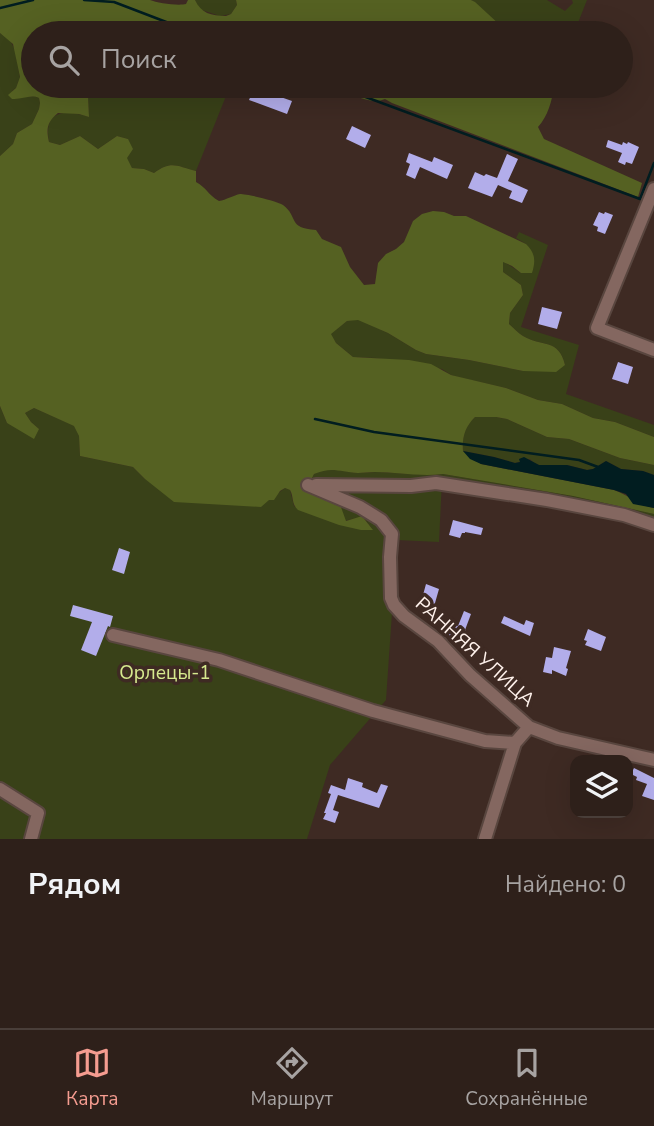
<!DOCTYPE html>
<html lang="ru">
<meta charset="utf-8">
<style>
:root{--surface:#2e201a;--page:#362823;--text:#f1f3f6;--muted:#a7a3a2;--line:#493e39;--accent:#f59c90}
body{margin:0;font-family:"Nunito Sans",sans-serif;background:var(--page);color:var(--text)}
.controls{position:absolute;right:21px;bottom:21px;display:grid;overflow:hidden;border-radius:14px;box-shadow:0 7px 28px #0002}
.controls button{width:63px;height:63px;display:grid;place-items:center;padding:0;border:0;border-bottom:2px solid var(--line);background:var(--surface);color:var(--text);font:35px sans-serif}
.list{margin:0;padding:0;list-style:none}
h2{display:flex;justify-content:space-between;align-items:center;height:91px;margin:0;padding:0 28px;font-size:30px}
h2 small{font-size:23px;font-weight:400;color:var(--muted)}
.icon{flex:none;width:38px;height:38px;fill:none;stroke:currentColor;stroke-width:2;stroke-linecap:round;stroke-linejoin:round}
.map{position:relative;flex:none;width:654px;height:839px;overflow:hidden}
.search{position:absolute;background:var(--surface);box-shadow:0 7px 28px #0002;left:21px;right:21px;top:21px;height:77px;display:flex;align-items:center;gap:18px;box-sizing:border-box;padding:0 24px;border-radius:38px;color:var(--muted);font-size:26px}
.sheet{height:189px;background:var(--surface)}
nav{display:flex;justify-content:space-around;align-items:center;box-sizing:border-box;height:98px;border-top:2px solid var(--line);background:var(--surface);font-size:19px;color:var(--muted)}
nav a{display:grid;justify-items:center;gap:4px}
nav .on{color:var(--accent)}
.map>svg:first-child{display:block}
.green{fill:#394118}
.forest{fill:#556122}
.water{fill:#011d20}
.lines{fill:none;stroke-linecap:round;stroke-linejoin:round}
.stream{stroke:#011d20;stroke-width:2.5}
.building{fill:#b2adea}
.minor-casing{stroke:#59463f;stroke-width:16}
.minor{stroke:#846760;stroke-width:12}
.labels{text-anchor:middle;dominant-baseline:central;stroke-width:7;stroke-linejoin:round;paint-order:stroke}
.street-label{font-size:19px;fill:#fff2ec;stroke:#3e2a23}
.park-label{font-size:19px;fill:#d6e98e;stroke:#3e2a23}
</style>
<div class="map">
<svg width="654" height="839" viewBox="0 0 654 839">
<rect width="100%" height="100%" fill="#3e2a23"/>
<path class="green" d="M195,0H236L237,5L231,14L220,16L199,9Z
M471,0H547L565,11L573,3L572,0H587L574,33H504L500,25Z
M0,33L10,40L15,50L20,78L16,88L12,91L28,97L34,96L39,98L40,103L39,109L32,124L17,133L13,144L0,156Z
M91,86H230L196,171C177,166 171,160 154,173L144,169L132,168L126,158L128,139L117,136L98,149L80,136L60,145L49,142C43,110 65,109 89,117L88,95Z
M519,232L548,245L521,327L579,345L566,394L654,425V437L615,422L593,418L562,404L538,400L506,388L462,378L451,375L442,369L376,358L353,357L336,343L330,334L347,321L358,319L388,333L416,350L426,354L469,360L523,371L565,365C559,338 541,347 523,336C518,333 514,328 509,324L510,313L523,295L521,285L503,272V261L521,273L526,244L516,238Z
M0,406L7,423L39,429L31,422L25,413L34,408L75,426L79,436L80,456L133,467L145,479L269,500L285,488L290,490L294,506C301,511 308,512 316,515C336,523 351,529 372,529L363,516L345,521L341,507L302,490L311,480L314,474L324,469H334L356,473L377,472L432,475L443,474L573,496L654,514V521L442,480L439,542L397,540L386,700L330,765L307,839H0Z
M475,417H496L507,419L547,437L569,439L620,458L654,465V475L643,471L621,469L606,461L593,469L587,470L567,465H539L534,463L530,459L515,463L494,457L463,451C462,437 464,427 475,417Z"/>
<path class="forest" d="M0,0H150C157,3 178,6 186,4L188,0H195C201,13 211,16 226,16L231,14L237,5L236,0H471L475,2L500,25L504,33H33V86H91L88,95L89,117L79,114L58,113C47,122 46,129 49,142L60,145L80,136L98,149L117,136L128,139L133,149L127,158L132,168L144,169L154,173C171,160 177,166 196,171V182C207,188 208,195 219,201C226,200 234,195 240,194C247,194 277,201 283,205C299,217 287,228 316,230L322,239L341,247L350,267L364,285L375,284L378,263L386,254L396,249L404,242L413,221L422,214L433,211L444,212L454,216H466L526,244C535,253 536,260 532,273H521L512,266L503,262V272L521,285L523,295L510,313L509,324C514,328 518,333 523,336C541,347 559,338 565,365L556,372L523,371L469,360L426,354L416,350L388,333L358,320L347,321L331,334L336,343L353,357L409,360L431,364L451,375L506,388L538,400L562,404L593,418L615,422L654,437V465L620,458L569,439L547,437L507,419L496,417H475C465,427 462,437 463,451L481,464L614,490C629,495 639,506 654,508V514L573,496L443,474C420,477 397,472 375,472C369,472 363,473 358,473C340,472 332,466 314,474L311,480L302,490L341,507L346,521L362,516L373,530H361L339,525L298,510C291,503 294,497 290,490L285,488L280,491L274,500H269L261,507L174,502L145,479L133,467L80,456L79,436L74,426L34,408L25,413L31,422L39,429L34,439L7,423L0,406V156L13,144L17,133L32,124L39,109L40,103L39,98C30,94 22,100 12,99L8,95L16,88L20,77L13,44L0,33Z
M333,86H554C552,101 548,116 538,127L544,139L642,183L638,197L392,103L385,99C370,106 348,92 333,86Z"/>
<path class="water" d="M463,451L494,457L515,463L520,462L519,459L524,457L539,465H567L587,470L593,469L606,461L621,469L643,471L654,475V508L633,504L626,494L614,490L481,464L470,459Z"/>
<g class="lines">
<path class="stream" d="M84,0L114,2L195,33
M0,8L33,0
M336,86L640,199L654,163
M315,419L374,432L579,460L598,467"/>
</g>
<path class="building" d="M255,86L272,92V94L292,101L287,114L249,100Z
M352,126L371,135L365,148L346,139Z
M608,140L622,145L623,142L627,144L628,142L639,147L632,164L626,162L625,165L618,162L622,153L606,147Z
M409,153L432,162L434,157L453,165L447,179L420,167L415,179L406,175L410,164L406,162Z
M507,154L518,159L508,181L528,190L522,203L509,198L512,191L498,185L492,197L468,188L475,172L484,176L486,174L497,178Z
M599,212L604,214L605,212L613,215L605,234L597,231L598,227L593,225Z
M542,307L562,312L557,329L538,324Z
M618,362L633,367L628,384L612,379Z
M453,520L483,528L481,535L465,532V533H462L460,538L449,535Z
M119,548L130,552L124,574L112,570Z
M426,584L439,589L433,610L420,606Z
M73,605L113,616L110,627L108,626L96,656L81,650L92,622L70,616Z
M464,611L471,614L465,630L466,631L461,642L449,637L450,635L439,629L443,620L458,626Z
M504,616L524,625L526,620L534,623L530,636L501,623Z
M588,629L606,637L601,651L585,645L587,641L584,640Z
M554,647L571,651L566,668L568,669L566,676L552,670V674L543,672L546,657L552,658Z
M634,768L654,778V800L642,796L647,784L636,780L637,777L631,774Z
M348,778L363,783L362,787L377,793L381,784L388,786L379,808L338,795L333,810L339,812L335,823L323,819L326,813H324L331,794L328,793L331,785L345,790Z"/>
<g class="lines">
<defs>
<path id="minor" d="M654,189L597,328L654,350
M308,485L360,507L381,520L392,534L390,557L391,598L394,605L404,616L438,641L470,675L529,727L558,738L654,760
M316,485L411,486L436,483L547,500L624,515L654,525
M113,635L219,660L373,711L485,741L515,743L529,727
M0,789L38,813L31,839
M485,839L515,743"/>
</defs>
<use href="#minor" class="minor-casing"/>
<use href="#minor" class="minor"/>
</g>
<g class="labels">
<g class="street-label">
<text transform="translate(475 652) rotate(42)">РАННЯЯ УЛИЦА</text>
</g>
<g class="park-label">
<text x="165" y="673">Орлецы-1</text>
</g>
</g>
</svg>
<div class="controls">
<button><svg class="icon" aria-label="layers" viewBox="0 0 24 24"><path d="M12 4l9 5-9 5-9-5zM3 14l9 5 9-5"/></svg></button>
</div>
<div class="search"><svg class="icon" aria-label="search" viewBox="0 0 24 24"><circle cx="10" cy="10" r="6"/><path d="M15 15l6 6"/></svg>Поиск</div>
</div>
<section class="sheet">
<h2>Рядом<small>Найдено: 0</small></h2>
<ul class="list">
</ul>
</section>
<nav>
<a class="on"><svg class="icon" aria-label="map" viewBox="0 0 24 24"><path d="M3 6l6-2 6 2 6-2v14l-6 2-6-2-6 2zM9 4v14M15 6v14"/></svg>Карта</a>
<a><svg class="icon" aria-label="directions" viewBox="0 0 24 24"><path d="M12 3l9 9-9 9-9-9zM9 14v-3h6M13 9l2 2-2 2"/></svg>Маршрут</a>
<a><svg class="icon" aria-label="saved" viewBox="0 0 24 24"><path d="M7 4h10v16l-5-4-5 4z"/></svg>Сохранённые</a>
</nav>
